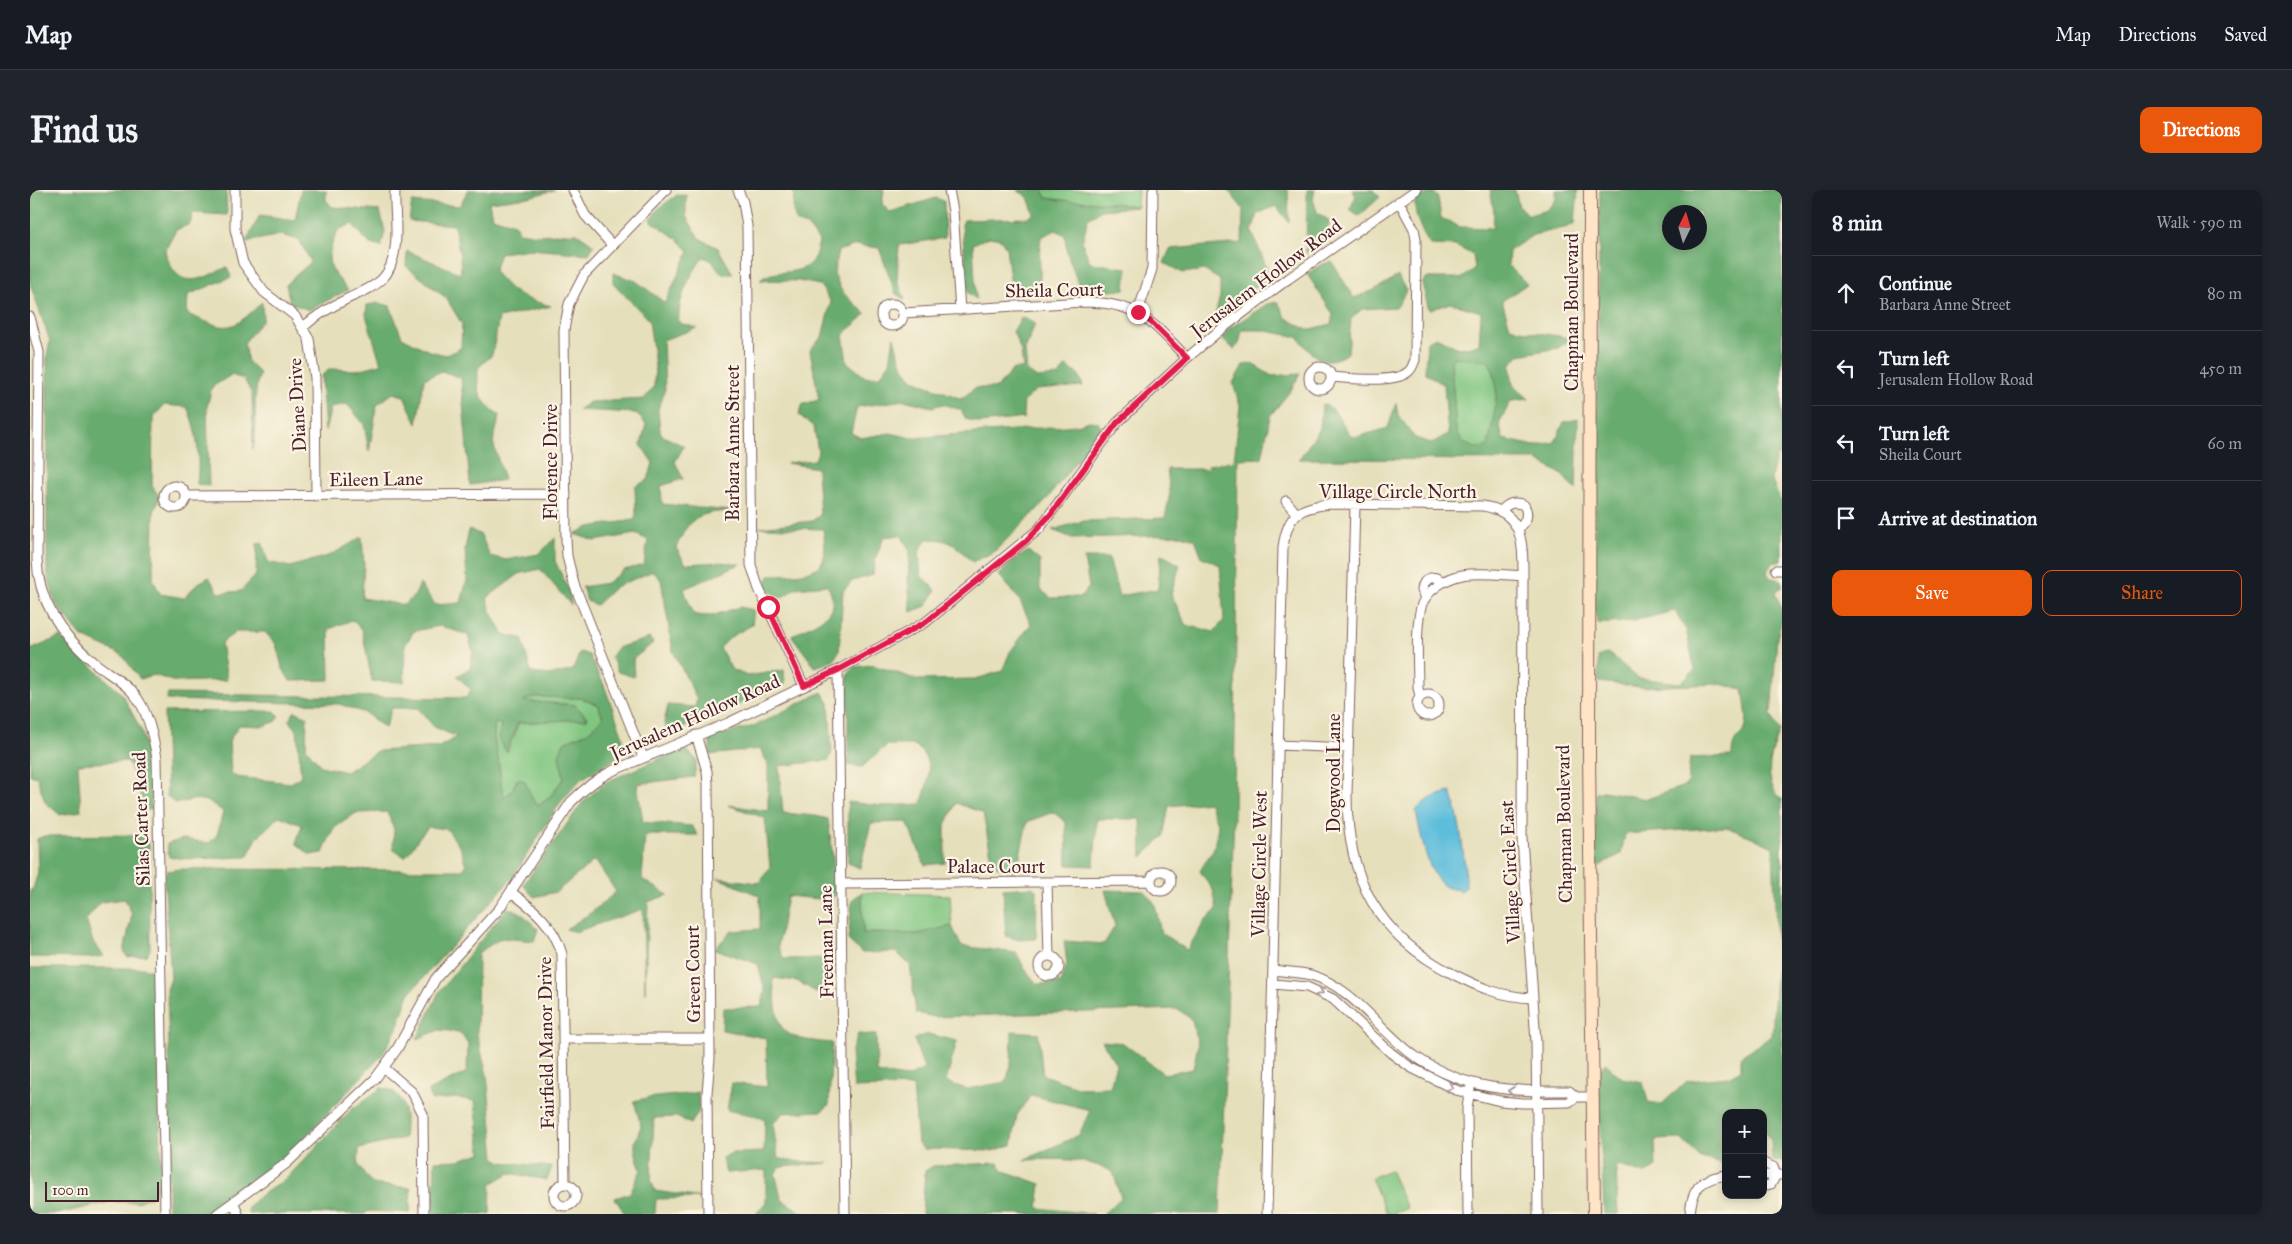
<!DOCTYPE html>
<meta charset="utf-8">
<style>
:root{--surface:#171b24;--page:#20242c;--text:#f1f3f6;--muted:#9ea1a6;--line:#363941;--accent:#ea580c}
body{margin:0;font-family:"IM FELL Great Primer",serif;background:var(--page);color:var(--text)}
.controls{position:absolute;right:15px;bottom:15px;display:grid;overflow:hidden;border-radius:10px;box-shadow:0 2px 8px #0003}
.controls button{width:45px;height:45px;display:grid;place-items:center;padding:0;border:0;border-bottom:1px solid var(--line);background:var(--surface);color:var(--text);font:25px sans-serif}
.compass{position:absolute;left:1632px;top:15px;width:45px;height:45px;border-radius:50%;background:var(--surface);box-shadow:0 2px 8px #0003;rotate:5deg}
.scale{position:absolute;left:15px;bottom:12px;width:114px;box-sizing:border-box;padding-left:5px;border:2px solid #4a1f2b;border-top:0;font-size:14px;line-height:18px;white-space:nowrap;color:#4a1f2b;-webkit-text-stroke:4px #fcf5e5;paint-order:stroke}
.stop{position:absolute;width:15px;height:15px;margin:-11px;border:4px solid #e11d48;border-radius:50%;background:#fff}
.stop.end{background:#e11d48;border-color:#fff;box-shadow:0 1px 5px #0008}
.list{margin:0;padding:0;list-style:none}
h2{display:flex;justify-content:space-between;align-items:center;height:65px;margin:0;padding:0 20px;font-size:21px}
h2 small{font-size:16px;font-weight:400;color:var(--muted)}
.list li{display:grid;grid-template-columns:32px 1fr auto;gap:15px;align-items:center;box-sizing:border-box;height:75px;padding:0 20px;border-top:1px solid var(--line)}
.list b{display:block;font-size:19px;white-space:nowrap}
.list p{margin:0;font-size:16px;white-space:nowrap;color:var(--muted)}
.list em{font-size:16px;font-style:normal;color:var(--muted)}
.actions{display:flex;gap:10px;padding:15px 20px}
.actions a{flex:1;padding:11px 0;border:1px solid var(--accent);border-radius:10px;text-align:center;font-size:18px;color:var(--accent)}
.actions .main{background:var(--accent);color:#fff}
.icon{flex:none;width:28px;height:28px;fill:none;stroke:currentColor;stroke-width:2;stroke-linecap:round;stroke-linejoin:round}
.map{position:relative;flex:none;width:1752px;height:1024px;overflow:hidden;border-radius:10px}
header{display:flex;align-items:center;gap:30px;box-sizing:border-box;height:70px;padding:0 25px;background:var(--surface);border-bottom:1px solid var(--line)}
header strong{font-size:24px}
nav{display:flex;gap:28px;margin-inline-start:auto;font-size:18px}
.intro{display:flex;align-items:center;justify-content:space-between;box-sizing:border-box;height:120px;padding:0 30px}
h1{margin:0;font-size:35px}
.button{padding:12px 22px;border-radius:10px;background:var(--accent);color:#fff;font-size:18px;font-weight:700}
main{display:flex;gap:30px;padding:0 30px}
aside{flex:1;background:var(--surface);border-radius:10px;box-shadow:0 2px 8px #0003}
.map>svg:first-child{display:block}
.green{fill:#80c680;stroke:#657256}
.forest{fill:#68ab6e;stroke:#59654c;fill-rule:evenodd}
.water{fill:#5dbddb;stroke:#546e83}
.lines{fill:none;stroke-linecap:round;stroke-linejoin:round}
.minor-casing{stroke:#80625d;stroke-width:11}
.secondary-casing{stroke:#80625d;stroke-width:14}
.minor{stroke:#fff;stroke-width:9}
.secondary{stroke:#ffe4c6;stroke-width:12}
.oneway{stroke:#ae9aa0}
.route{stroke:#e11d48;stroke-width:6}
.labels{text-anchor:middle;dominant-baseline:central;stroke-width:4.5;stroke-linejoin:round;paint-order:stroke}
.street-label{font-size:19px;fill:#4a1f2b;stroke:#fcf5e5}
</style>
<header>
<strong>Map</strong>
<nav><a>Map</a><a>Directions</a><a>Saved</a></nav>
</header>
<div class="intro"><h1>Find us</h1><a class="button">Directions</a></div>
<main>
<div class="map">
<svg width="1752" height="1024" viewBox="0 0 1752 1024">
<rect width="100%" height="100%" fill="#fcf5e5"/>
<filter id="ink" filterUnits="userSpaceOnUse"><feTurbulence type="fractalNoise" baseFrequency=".02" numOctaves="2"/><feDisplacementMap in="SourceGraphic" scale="10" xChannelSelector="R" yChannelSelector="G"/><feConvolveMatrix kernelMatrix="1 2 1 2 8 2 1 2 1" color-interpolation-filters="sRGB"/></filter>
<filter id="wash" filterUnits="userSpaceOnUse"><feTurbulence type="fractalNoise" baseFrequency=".0096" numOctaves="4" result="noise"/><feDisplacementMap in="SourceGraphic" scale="20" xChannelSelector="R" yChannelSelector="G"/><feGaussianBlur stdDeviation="1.12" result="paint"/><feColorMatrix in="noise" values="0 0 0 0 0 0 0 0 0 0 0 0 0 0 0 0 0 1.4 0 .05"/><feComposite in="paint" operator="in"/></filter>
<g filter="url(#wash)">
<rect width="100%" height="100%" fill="#e5dfbb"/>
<path class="green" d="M1013,0H1108L1107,17C1077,10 1047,13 1016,8Z
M1424,167L1458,171C1475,195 1462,230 1458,257L1445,258L1432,253L1426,241L1421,171Z
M503,507L551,508L568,515L573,528L558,542L534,552L529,566L534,588L519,608L509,615C502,609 495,597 487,589L481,602L474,608C470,596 471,588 469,576C467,560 462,549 465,533L471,534L469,550L484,548L488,533L558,528L545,515L492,511Z
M832,702L920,705L922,736L887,744L833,743Z
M1360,980L1377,1018L1363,1024H1357L1341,988Z"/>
<path class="forest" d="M0,0H196L197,25L163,23L160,34L146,40L135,61C147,101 167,92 197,77L201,87L158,105L157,124C197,140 199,145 232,112L233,129L214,153L218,172L230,183C221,207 229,234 223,259L222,204L214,189L201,185L182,197L177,217L179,296L167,294C170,269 168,241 157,217L134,215L123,228L122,296L130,307L124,322L123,389L130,404L154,408L167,394L179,387L189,403L211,401L226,385L227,354L232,352L238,372L260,377L301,365L332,347L334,374L332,408L374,415L385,405L390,394L405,415L431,413L437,390L435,359L439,339L451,345L460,366L476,370L509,364L525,348V371L540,403L541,415L510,379L489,384L457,408L461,421L474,445L492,448L501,483L522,485L543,480L550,462L559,465L574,495L593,547L592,558L585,569L550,590L530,613L482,688L379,804L367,838L353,864L260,963L180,1024H140L138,1020L140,886L137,800L141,788L134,687L137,681L150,679L433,680L436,675L430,657L417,639L399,637C388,646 384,657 375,667L363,659L364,639L357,622L326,623L303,639L293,663L280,665L266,653L272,635L249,626L227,648L217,667L161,669L139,667L137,654L153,649L179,653L187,645L193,622C174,606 168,608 145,614L137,606L134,522L245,521L249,526L245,532L233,536L209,535L199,551L201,582L206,587L261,593L271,586L267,540L259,530L265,521L277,527L276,558L291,576L316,582L347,561L409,557L427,547L404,537L388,518H362L355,538L335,523L309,514L136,510L138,504L436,508L441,500L427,486L440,478L443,462L438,445L410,436L384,441L375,455L374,492L342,491L332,440L322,430L299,439L300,490L260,491L252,477L246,454L235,442H206L191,453L197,490L145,492L124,485L110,489L92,465L51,446L25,413L17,381V165L20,151L0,94ZM503,507L551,508L568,515L573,528L558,542L534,552L529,566L534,588L519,608L509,615L503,611L495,591L488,589L481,602L474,607C470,596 471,587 469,576C467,560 462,549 465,533L471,534L469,550L477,562L488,533L558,529L545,515L493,511Z
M271,0H296V10L302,17L350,21L355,41L351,57L340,54L322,34L308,40C294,72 296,74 318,100L279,120L260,113L256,94L281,72L269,50L251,45L216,52L230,25L265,30Z
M438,0H525L498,7L459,12L462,27L485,34L489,42L508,45L547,43L564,55L559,64L500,59L470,63L464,81C484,106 492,108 521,116L469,128L462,165L448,178C447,201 449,212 470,225L463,252L474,290L440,295L431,188L412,181L394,189L387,234L374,206L363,203L347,215L339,262L334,234L317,214L301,217L295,241L291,186L300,179L327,180L351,174L336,125L337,115L349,113L360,116L372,147L399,161L416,165L431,158L432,134L416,108L376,76L377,61L431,84L430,65L424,35L379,31L382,12L430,16Z
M764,0H854L852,14L860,22L906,8L914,11L915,48L869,55L867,89L875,110L866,104L849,58L826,55L808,61L804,83L812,102L836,124L813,145L817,172L835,187L850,186L860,172L864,147C876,200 888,189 931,209L945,198H967L983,179H993L991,161L983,141L992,127L1005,134L995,160L997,181L1007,188L1029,186L1036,176L1049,185L1053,196L1006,200L994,211L993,224L995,228L950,233L936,229L931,220L913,214L902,217L874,210L827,217L821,243L831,248L860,243L882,248L1047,235L1059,231L1068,232L1071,238L1015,312L964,362L942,372C925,355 922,349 896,349L889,362L891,386L906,400L896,416L881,422L878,391L880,361L871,345L854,347L845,370L843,385L822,391L813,401L809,461L803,471L785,477L762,446C783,432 815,427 797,395L766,398L751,408L733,396L740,385C756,384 789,387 794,367C796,359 794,347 793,339L729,337L782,331L790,325L787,278L757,273L785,270L788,262L784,237L769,225L773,214L789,210L780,160L792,147L801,112L790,95L769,91L730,90C745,77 770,88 783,70C786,65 788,56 789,51L777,36L767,33L763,21Z
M987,0H1013L1016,8C1047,13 1077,10 1107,17L1071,20L1058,28L1052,52L1060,73L1097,78L1095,99C1076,104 1069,96 1050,99L1037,62L1035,45L1026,40L1011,47C1008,64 1011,82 1010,99L990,106L982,103L976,58L971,49L959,47L943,54L946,109L938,103L932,35L934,30L998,28L1004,24L998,7Z
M1198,0H1258L1259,32L1246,16L1227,24L1222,42L1240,86L1185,126L1190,106V90L1174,80L1153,83L1134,73L1140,59L1212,53L1213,19Z
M1277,0H1285L1283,9L1287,22L1300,31C1296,43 1289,59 1276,63Z
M1322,0H1343L1350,7L1329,26L1320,19L1326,6Z
M1460,0H1485L1489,17L1499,25L1517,20L1526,9V0H1548L1545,33L1538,37L1503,45L1479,61L1478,75L1497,94L1472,111L1480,137C1500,144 1521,143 1542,149L1528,158L1489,165L1480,175L1483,195L1499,209L1481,211L1469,233L1473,249L1505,256L1525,252L1534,232L1548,229L1546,300L1531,284L1507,270L1269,269L1290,239L1292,214L1303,219L1321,246L1327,247L1358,238L1366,213L1368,225L1385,248L1402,253L1418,244L1414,195L1395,183L1397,151L1406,147L1428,158L1449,155L1451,122L1421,113L1399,120L1392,94L1396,88H1433L1445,78L1443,65L1426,56L1400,55C1392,43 1382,22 1386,8L1404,2L1408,8L1411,28L1430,37L1463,38L1464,22ZM1424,167L1458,171C1474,193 1462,232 1458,257L1445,258L1433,253L1426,241L1421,171Z
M1570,0H1752V266H1746L1741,289L1752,314V371L1742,373L1737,382L1740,388L1752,390V398L1745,403L1752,419V427L1747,448L1741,525L1750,541C1741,562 1731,592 1752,609V972L1742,971L1741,950L1733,937V923H1696V952L1692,974L1671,968L1651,949L1625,950L1626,977L1615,984L1586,975L1588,1024H1574L1568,885L1575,873L1592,888L1613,892L1618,912L1632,914L1657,891L1698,887L1711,880V866L1742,846L1747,768L1743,657L1722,647L1696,637L1595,644L1591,664L1569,676L1566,673V603L1573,601L1617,609L1657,595L1660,568L1702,566C1702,545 1713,548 1716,535C1718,524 1714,510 1713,499L1689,494L1610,497L1569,492L1568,467L1578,463L1608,488L1650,493L1665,480L1656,440L1645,421L1603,431L1568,434L1564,419ZM1640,22H1670V52H1640Z
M647,5H656V26L669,48L688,58L703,84H692L681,70L673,67C660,86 647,109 649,133L667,138L633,150L635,199L628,219L630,241L633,246L654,256L645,272L653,289L631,296L632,314L701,321C667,323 660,326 646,358L656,374L690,372L710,374L654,399L660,416L665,425L681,426L710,417L724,420L722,435L702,446L690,458L702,480L718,486L754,480L755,495L638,544L634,533L638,515L665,517L667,509L643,461L631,390L623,381L585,397L566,415L557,411L552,397L577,393L594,380L614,375L618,350L605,344L565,351L544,344L559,337L604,330L606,325L605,296L618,290L623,273L611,255L616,234L606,223L548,220L560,212L614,209L624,197L625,175L619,130L583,93V83L606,91L635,113L659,61L650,51L620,30L629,18Z
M1302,72L1324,108L1344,100L1368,86L1376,101L1367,117L1332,119L1321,129L1318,163C1294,178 1283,168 1268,147L1232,140H1212L1209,154L1204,159L1193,150L1197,140L1237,114L1248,112L1256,128L1278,140L1301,134L1303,124L1277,84L1292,74Z
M1222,174L1242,186L1270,184L1261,200L1240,226L1232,268L1208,269L1204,624L1190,1024H1073L1091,1008L1083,982C1054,967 1026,969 994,970L1049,945L1060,920L1001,905L987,925L982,955L962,961L894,959L888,954L883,896L824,898L821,863L828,844L846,845L847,883L878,887L894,879L884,849L898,844L927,851L916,892L937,899L976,892L981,875L982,841L1008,843L1013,885L1050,898L1080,897L1086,874L1072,851L1093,853L1134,884L1163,879L1168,855L1162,830L1148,819L905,827L886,823L880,775L866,762L832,763L818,750L822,710L832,702L833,743L887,744L922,736L931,756L987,763L994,778L1007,794L1031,793L1037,774L1034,751L1074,754L1085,736L1075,700L1115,701L1125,714L1131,743L1157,760L1175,731L1187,719L1183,700L1170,681L1184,658L1188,636L1179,612L1139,616L1133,647L1112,667L1111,629H1067L1064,676L1037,675L1036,632L1023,622L997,632L986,684L963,675L953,623L926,613L915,637V673L895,675L877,632L841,633L830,678L818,673V612L853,616L891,614C899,589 906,574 885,555H857L832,577L818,575V483L824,477L843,475L888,490L946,489L972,481L980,462L1001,434L989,409L969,385L983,371L998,361L1010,371V399L1021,408L1051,407L1059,397L1054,368H1079L1089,406L1128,399L1131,364L1150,375L1141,404L1156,435L1184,442L1194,430L1190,375L1172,367L1165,349L1152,345L1042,348L1022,340L1053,331L1135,328L1140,303L1137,279H1178V275L1204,271L1210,216L1203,193L1213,175Z
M30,447L92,504L111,540L116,557L122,619L116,620L98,571L48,574L51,621L30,625L15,612L7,587L0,585V460Z
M620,448L623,453L603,469L604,487L588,482L581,466L587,458Z
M792,502L799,513L802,561L799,570L749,576L753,623L786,626L798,629L807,700L801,710L757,706L748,757L754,769L791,768L798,791L791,805L767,791L743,788C749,841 744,848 802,853L799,915L792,921L753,923L743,934L748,968L759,971L799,973L751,977L745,983L752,1010L773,1023L782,1024H726L736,1012V980L696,983L692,968L702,963L734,962L735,929L697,920L702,893L737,897L736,848L692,840L693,818L731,817L735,801L728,774L685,759L701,741L730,739V706L688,688L729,693L740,677L735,628L698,615L738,621V574L730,559L680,565V548L724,536Z
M654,558L667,570L664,587L607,594L613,632L662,636L668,645H615L612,689L638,705L618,712L615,803L613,719L545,742L536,739L562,722L586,702L565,670L526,702L504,707L493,695L552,613L576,592Z
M109,645L119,654L120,760L117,765L97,767L94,761L102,725L95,709L71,712L56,730L63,752L74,766L60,768L0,767V700L3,699L8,682L7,649L14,646Z
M1002,697L1007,701L1006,749L989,750L976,746L973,699Z
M477,718L490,722L508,739L504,751L471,748L448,763L447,844L457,885L465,968L471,972L522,977L517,990L479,983L461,994L460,1024H406L403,1022L405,971L429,970L451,963L445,911L428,908L401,910L398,901L437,882L438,853L429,842L409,840L387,849L409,802Z
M0,778H114L124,781L126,799L132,993L122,1006L107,1012H80L27,1024H0Z
M351,898C378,900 376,928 374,948L329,959L328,975L342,994L381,998L380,1023L337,1021L335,1024H218V1017L227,1008L257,988L322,919Z
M668,902L669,921L661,934L646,927L624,928L621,990L625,1001L672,1008L626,1009L625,1024H595L585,1008L600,1003L611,980L605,961V952L611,936L604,911C625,905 645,907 668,902Z
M968,973L974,981L1011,994L1008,1018L1064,1024H892L895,981L903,976Z"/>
<path class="water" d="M1421,602C1430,626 1435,670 1436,697L1431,701C1427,699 1420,699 1416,697C1397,687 1390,640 1386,621C1393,610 1408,604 1421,602Z"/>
</g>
<g filter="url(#ink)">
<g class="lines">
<defs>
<path id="minor" d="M205,0V39L213,73L234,102L265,126L279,149L285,188L286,306
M543,0L555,25L582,55
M708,0L713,12L717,36L721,375L729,399L774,496
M919,0L923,21L930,120
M851 125a11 11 0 1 1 22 0a11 11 0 1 1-22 0Z
M1108,122L1122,79L1123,0
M873,123L1053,112C1108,112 1122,132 1157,168
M0,127L9,162L7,369C8,412 32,446 65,473C77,483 93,491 104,504C118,520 123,547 127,568L135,1024
M273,137C287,125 302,116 319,108C345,96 361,91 365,58C368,39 364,19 365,0
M1279 188a11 11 0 1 1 22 0a11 11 0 1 1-22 0Z
M1301,187C1319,188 1367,194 1379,181C1382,179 1383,174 1385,170L1386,49L1384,39L1369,11
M134 307a11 11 0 1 1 22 0a11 11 0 1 1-22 0Z
M157,306L536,304
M1256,311L1266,323
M1325,315L1317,605C1317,689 1348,746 1423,784C1450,798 1473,807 1503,808
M1471,321C1478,313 1484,311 1494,315C1499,324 1497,332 1488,339
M1746,380H1752
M1395,409L1392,400C1393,387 1405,384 1414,392
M808,480L815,1024
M1387 515a11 11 0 1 1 22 0a11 11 0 1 1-22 0Z
M1390,506L1388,498C1388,475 1385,434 1392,414C1398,399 1417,388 1432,385C1451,382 1474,385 1493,386
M666,545L677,581L678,594L680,868L677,903L678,1024
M1248,555L1318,558
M613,567L544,394L537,366L536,349L534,140L539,114L554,85L636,0
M1121 691a10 10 0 1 1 20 0a10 10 0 1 1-20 0Z
M1017,692L1019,766
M811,694L1121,691
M481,702C504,719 524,735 532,764L535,993
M1009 776a10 10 0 1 1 20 0a10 10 0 1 1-20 0Z
M1243,780C1256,782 1269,782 1281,785C1324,797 1350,842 1386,867C1437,901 1480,901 1539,901L1546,907
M1243,794L1277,797L1303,809L1361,863L1380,877L1426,900L1470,911L1492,913L1539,912L1546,907H1563
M534,849H680
M354,878L382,902L393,924L394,1024
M1733,973L1743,977L1746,985L1741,994L1733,996
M1733,985H1750
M524 1005a11 11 0 1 1 22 0a11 11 0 1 1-22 0Z
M204,1013L208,1024
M187,1024L257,973L345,889L367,859L406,788L469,719L541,612C554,599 566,589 582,581L698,533L808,480L896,432L1009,339L1087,233L1157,168L1189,141L1258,89L1386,0
M1237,1024L1253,357C1258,324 1268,318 1299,314L1453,316C1493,322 1493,352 1493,386L1492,648L1506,852L1508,1024
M1438,1024L1437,918L1440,899
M1660,1024C1662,998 1670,989 1696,985"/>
<path id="secondary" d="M1560,0L1559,563L1564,1024"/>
</defs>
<use href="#minor" class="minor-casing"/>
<use href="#secondary" class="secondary-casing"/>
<use href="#minor" class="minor"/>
<use href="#secondary" class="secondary"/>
</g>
<defs><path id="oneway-chevron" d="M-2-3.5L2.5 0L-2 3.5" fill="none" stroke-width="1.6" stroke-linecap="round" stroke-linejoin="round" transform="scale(1.25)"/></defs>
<g class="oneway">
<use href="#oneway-chevron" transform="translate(1290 802) rotate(24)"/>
<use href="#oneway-chevron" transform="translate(1420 897) rotate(21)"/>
<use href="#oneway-chevron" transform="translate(1481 901) rotate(-174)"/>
</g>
</g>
<g class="lines" filter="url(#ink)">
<path class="route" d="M738,417L774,496L808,480L896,432L996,351L1021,324L1087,233L1157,168L1121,132L1108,122"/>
</g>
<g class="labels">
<g class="street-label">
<text transform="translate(1236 88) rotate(-37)">Jerusalem Hollow Road</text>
<text transform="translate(1024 100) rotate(-1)">Sheila Court</text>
<text transform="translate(1541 122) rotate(-90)">Chapman Boulevard</text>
<text transform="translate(267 215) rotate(-93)">Diane Drive</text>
<text transform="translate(702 253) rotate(-90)">Barbara Anne Street</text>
<text transform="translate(520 272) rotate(-90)">Florence Drive</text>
<text transform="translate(346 289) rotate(-1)">Eileen Lane</text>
<text x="1368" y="301">Village Circle North</text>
<text transform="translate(665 527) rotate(-24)">Jerusalem Hollow Road</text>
<text transform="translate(1303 583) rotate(-90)">Dogwood Lane</text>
<text transform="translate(111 629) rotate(-92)">Silas Carter Road</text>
<text transform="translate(1534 634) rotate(-91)">Chapman Boulevard</text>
<text transform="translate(1229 674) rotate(-89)">Village Circle West</text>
<text x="966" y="676">Palace Court</text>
<text transform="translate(1480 682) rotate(-93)">Village Circle East</text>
<text transform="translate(796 752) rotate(-91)">Freeman Lane</text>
<text transform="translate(663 784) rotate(-91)">Green Court</text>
<text transform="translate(516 853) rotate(-91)">Fairfield Manor Drive</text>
</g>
</g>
</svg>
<div class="controls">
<button>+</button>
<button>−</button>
</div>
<svg class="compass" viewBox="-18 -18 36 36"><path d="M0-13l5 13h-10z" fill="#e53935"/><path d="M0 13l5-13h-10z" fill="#9ea1a6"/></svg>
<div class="scale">100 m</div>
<div class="stop" style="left:738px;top:417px"></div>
<div class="stop end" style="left:1108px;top:122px"></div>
</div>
<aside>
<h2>8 min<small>Walk · 590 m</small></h2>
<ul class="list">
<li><svg class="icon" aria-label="ahead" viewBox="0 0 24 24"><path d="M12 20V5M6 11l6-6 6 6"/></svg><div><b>Continue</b><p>Barbara Anne Street</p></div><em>80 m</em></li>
<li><svg class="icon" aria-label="left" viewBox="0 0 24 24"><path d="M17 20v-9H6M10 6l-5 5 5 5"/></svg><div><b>Turn left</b><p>Jerusalem Hollow Road</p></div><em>450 m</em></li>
<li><svg class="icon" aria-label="left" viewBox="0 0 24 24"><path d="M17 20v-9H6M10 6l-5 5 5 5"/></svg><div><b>Turn left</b><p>Sheila Court</p></div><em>60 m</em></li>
<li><svg class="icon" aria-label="arrive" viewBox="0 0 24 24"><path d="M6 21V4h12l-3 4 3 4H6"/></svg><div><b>Arrive at destination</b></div></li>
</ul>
<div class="actions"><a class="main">Save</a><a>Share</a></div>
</aside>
</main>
